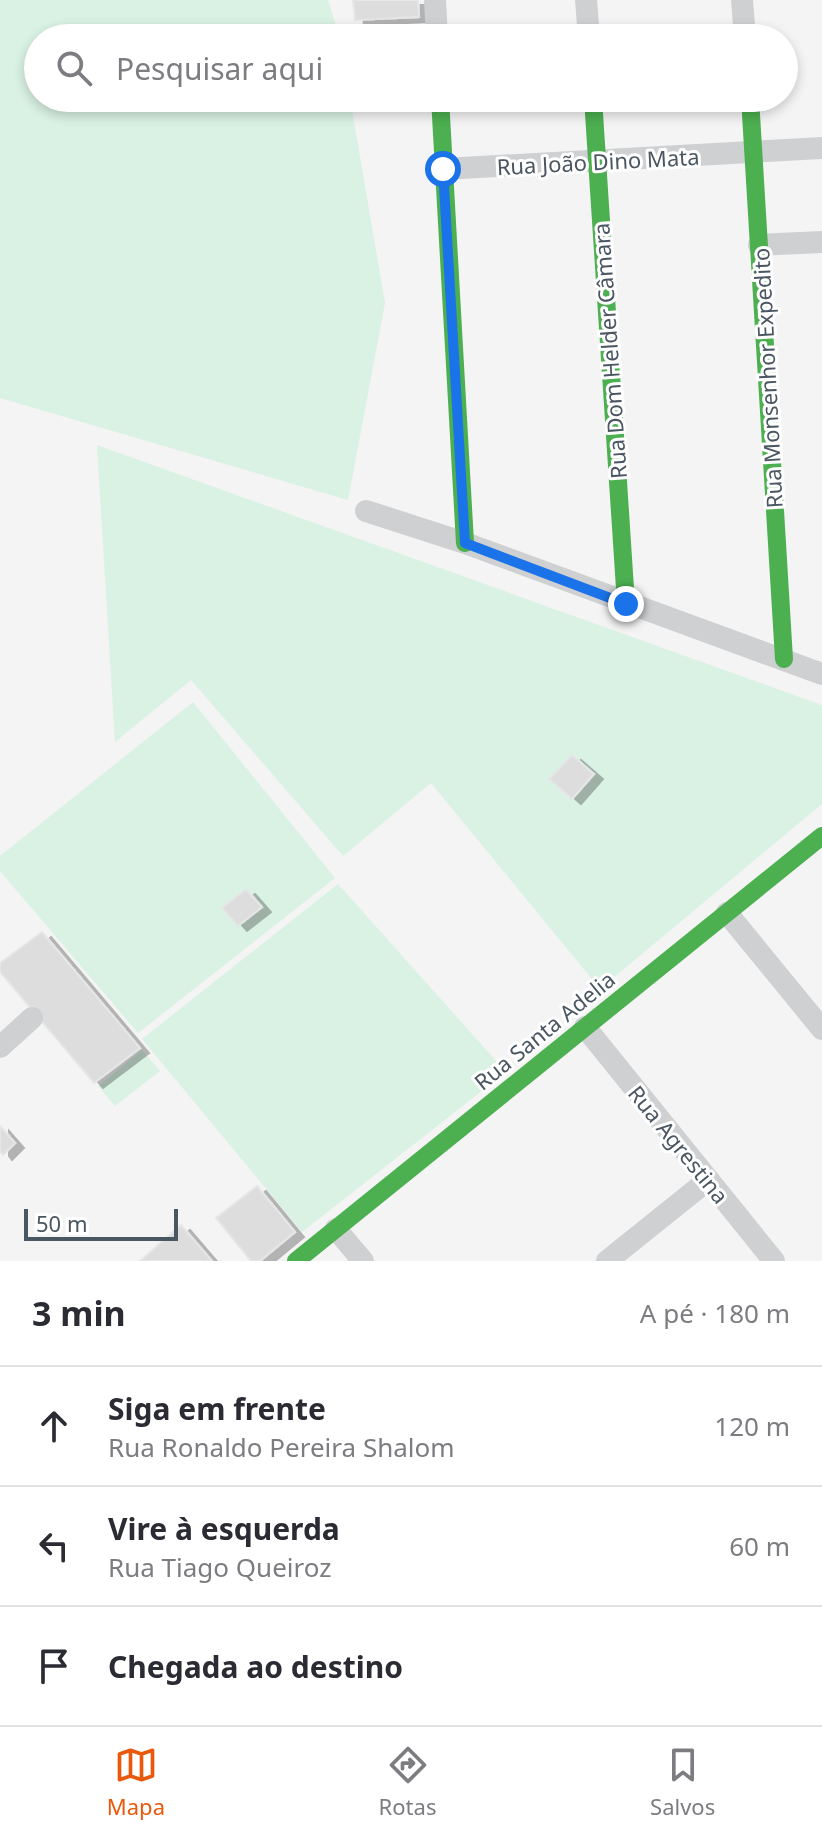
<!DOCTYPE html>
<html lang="pt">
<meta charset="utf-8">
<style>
:root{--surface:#fff;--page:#f2f2f3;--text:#2b2b33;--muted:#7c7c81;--line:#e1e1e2;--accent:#ea580c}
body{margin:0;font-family:"Noto Sans",sans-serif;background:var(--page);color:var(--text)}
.scale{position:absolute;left:24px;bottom:20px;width:154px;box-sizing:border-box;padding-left:8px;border:4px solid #4a5661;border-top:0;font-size:22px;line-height:28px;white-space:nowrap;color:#4a5661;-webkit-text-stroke:6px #fff;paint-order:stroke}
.stop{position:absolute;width:24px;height:24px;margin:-18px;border:6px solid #1a73e8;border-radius:50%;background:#fff}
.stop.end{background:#1a73e8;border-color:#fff;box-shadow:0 2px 8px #0008}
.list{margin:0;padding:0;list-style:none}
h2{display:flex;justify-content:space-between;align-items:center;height:104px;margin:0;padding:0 32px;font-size:34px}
h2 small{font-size:26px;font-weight:400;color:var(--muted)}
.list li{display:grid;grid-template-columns:52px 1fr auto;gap:24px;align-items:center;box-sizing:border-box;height:120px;padding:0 32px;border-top:2px solid var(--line)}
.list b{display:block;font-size:30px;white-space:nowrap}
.list p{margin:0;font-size:26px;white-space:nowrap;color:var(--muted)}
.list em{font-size:26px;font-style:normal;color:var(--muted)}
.icon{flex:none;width:44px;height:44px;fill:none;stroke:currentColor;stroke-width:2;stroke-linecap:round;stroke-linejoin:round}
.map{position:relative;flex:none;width:822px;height:1261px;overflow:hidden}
.search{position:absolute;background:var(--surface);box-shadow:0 4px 12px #0003;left:24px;right:24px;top:24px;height:88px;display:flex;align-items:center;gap:20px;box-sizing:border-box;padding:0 28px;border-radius:44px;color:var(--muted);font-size:30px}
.sheet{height:464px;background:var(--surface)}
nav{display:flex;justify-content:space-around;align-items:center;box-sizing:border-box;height:112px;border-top:2px solid var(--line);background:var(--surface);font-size:22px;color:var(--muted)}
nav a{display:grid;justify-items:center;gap:4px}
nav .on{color:var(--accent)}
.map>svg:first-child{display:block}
.green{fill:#d9f2e3}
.building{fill:#ddddde;stroke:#e5e6e7;stroke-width:2;filter:url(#shadow)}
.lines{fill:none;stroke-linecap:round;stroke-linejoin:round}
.street{stroke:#ced0d2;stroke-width:22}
.fast{stroke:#4caf50;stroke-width:18}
.route{stroke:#1a73e8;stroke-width:10}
.labels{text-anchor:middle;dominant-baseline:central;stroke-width:6;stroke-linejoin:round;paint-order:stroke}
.street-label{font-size:22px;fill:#4a5661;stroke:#fff}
</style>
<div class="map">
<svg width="822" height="1261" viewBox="0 0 822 1261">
<defs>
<filter id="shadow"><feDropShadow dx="9" dy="5" stdDeviation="0" flood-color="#0004"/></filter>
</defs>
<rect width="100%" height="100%" fill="#f4f4f4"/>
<path class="green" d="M0,0H328L340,38H38V98H350L385,303L348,500L0,398Z
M97,445L822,705V804L600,989L431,783L343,856L191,680L115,742Z
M193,702L335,878L138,1033L0,871V856Z
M338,884L506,1072L302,1232L142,1039Z
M142,1050L160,1071L115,1106L98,1086Z"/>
<path class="building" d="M353,0H418L419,17L355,20Z
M572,755L594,774L572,799L549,779Z
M246,889L262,907L238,926L222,908Z
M42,932L140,1048L94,1083L0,972V963Z
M0,1126L15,1143L3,1155L0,1151Z
M257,1186L295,1232L260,1261H251L216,1218Z
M181,1225L212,1261H140Z"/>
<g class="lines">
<path class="street" d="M435,0L437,38
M586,0L589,38
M742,0L745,38
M443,169L822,148
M759,245L822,242
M366,511L465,543L822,674
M727,913L822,1029
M585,1027L774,1261
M0,1047L32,1018
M336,1229L363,1261
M607,1261L708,1180"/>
<path class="fast" d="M440,98L465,543
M593,98L626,604
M750,98L784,659
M296,1261L822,836"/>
</g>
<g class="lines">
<path class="route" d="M443,169L465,543L626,604"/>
</g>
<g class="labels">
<g class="street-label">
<text transform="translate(598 161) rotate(-3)">Rua João Dino Mata</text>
<text transform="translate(609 351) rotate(-94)">Rua Dom Helder Câmara</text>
<text transform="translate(767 378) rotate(-93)">Rua Monsenhor Expedito</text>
<text transform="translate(544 1030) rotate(-39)">Rua Santa Adelia</text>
<text transform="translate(679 1144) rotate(51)">Rua Agrestina</text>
</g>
</g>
</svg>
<div class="scale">50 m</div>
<div class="stop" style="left:443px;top:169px"></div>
<div class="stop end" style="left:626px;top:604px"></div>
<div class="search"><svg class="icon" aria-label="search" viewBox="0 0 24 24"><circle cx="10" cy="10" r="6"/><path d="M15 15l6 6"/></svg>Pesquisar aqui</div>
</div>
<section class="sheet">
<h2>3 min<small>A pé · 180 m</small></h2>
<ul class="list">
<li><svg class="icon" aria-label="ahead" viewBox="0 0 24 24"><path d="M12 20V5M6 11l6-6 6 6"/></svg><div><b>Siga em frente</b><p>Rua Ronaldo Pereira Shalom</p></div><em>120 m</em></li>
<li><svg class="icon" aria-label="left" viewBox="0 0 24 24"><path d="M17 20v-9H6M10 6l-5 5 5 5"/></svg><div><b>Vire à esquerda</b><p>Rua Tiago Queiroz</p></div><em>60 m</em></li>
<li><svg class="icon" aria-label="arrive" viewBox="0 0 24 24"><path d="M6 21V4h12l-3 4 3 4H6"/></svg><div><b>Chegada ao destino</b></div></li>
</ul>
</section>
<nav>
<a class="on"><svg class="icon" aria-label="map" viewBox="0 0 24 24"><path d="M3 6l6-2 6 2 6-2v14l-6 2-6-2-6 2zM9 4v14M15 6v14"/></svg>Mapa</a>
<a><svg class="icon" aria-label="directions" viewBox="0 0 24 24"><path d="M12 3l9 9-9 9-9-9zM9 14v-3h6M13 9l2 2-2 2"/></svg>Rotas</a>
<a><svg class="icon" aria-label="saved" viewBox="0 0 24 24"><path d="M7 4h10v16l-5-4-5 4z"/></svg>Salvos</a>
</nav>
